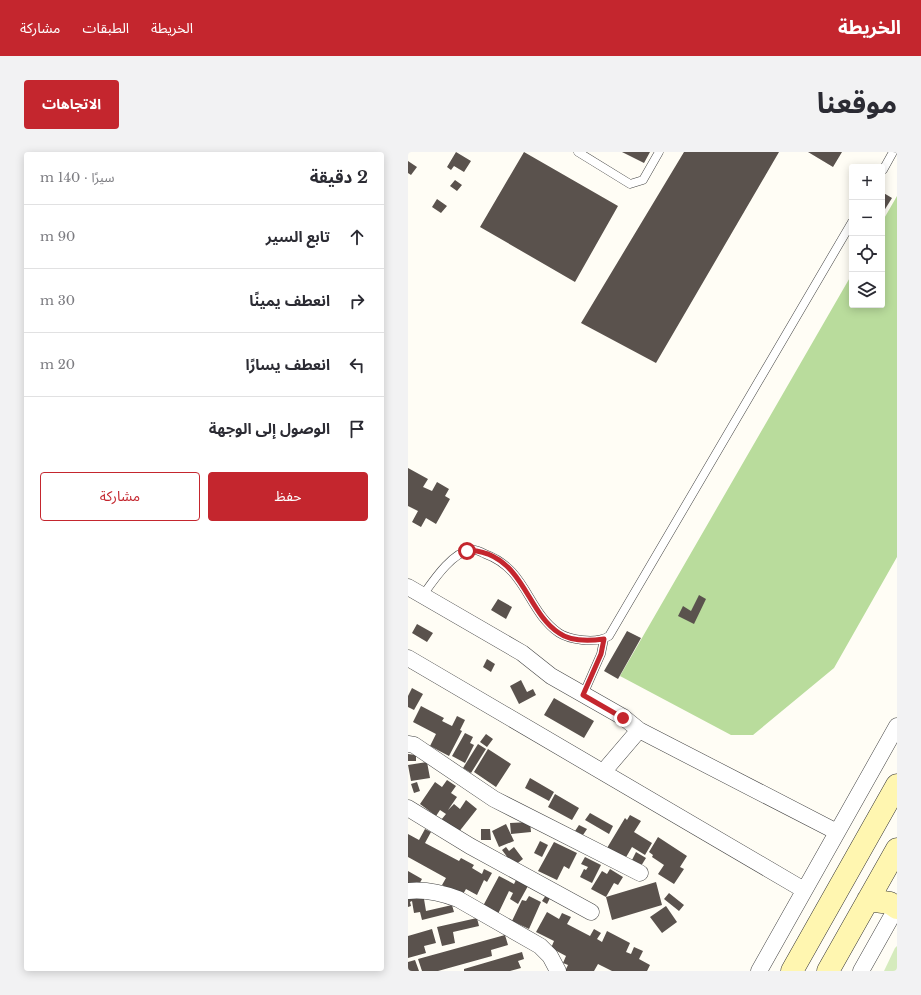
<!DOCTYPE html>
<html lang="ar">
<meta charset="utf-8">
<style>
:root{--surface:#fff;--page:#f2f2f3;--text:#2b2b33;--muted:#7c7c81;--line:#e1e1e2;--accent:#c4262e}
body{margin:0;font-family:"Libre Baskerville","Noto Sans Arabic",serif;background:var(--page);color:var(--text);direction:rtl}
.controls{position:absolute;right:12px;top:12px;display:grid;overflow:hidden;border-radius:4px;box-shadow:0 2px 10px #0003}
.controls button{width:36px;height:36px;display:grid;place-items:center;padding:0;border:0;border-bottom:1px solid var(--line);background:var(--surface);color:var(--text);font:20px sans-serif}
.stop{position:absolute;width:12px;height:12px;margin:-9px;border:3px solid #c4262e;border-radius:50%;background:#fff}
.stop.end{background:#c4262e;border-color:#fff;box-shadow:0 1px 4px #0008}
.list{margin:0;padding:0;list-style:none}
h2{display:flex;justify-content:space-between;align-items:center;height:52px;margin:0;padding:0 16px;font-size:17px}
h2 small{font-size:13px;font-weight:400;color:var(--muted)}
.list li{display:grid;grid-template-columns:26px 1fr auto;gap:12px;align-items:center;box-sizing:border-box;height:64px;padding:0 16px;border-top:1px solid var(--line)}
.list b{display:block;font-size:15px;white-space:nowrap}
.list em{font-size:13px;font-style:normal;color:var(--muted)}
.actions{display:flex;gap:8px;padding:12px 16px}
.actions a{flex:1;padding:9px 0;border:1px solid var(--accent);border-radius:4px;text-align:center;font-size:14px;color:var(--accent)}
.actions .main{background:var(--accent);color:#fff}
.icon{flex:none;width:22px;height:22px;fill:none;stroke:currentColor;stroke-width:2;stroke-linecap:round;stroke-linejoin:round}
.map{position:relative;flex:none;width:489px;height:819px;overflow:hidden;direction:ltr;border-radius:4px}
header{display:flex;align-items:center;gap:24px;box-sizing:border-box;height:56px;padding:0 20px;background:var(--accent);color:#fff}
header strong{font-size:19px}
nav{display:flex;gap:22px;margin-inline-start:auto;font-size:14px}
.intro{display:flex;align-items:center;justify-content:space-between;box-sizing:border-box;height:96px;padding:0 24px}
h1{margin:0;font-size:28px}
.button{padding:10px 18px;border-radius:4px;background:var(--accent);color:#fff;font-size:14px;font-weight:700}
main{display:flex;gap:24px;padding:0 24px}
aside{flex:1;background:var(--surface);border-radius:4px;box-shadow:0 2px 10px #0003}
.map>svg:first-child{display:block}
.green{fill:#d5ebbd}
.forest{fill:#b9dc9c}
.building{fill:#5a524d}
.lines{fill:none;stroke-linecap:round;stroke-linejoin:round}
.lane-casing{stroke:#444;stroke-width:9}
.street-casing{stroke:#444;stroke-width:17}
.secondary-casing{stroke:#333;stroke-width:23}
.lane{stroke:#fff;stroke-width:8}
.street{stroke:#fff;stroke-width:16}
.secondary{stroke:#fff6b0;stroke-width:22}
.route{stroke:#c4262e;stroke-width:5}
</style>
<header>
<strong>الخريطة</strong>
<nav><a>الخريطة</a><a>الطبقات</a><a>مشاركة</a></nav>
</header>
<div class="intro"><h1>موقعنا</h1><a class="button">الاتجاهات</a></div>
<main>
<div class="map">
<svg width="489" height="819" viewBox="0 0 489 819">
<rect width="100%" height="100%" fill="#fffdf5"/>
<path class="green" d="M489,794V819H476L487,796Z"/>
<path class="forest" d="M489,44V405L426,516L345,583H323L212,524L444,122V153H474V70Z"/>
<path class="building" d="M48,0L63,9L56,20L46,14L43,18L39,15Z
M116,0L210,54L167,130L72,75Z
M214,0H242L236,11Z
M276,0H371L248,211L173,171Z
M400,0H434L425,15Z
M0,9L9,15L3,23L0,21Z
M47,28L54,33L49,39L42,34Z
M474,40L484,46L474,62Z
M29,47L39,54L33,61L24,55Z
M0,316L20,327L15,335L24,339L29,330L41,337L37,344L42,347L28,372L18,366L13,375L4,370L10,359L0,354Z
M291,443L298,447L286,472L270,464L275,454L283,459Z
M90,447L104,455L98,467L83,458Z
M9,472L25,481L19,490L4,481Z
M219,479L233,486L210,527L196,519Z
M79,507L87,512L83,520L75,515Z
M113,528L119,540L125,537L128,543L111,552L102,534Z
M4,536L15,542L6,558L0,555V544Z
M146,546L186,569L176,586L136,563Z
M13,554L36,566L34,569L44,574L49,564L57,568L52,578L54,579L41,604L22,594L28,582L5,570Z
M57,581L65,585L62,591L66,593L57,611L44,604Z
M78,582L85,587L79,595L72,590Z
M70,592L78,597L63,621L55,616Z
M80,597L103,612L88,635L66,620Z
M0,602L8,603V609H0Z
M19,610L22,626L3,629L0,613Z
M122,626L146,640L141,649L117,636Z
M39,628L48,634L43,641L49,645L40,658L46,652L52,657L58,648L69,657L50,681L33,668L38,662L32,658L28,664L12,652L27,630L34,635Z
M9,630L12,639L6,641L3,632Z
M147,642L171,656L164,668L140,655Z
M182,661L205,674L201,682L177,668Z
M222,663L233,669L226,680L244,691L237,703L224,695L217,707L199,696L217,666L219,668Z
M122,670L123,680L103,682L102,671Z
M98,672L106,689L91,695L84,679Z
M171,673L179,677L175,683L167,679Z
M17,677L23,680L17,691L51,709L53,706L66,713L64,716L74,722L76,717L84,721L79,730L76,728L69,743L58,737L54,744L34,733L38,726L0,705V682L11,688Z
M73,677H82L83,688H73Z
M250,685L279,704L272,715L276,717L266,732L250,722L256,713L244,705L245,703L241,700Z
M132,689L140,693L134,705L126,701Z
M146,690L169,701L161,717L156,714L149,728L130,719Z
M98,695L101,699L106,695L115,707L106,714L94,698Z
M228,700L238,706L233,714L224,708Z
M177,705L193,713L184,731L172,725L176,717L178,718L180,715L173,712Z
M202,717L215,725L210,733L206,731L198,745L183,737L194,719L199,722Z
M0,719L14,727L8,738L0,733Z
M91,724L106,732L108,728L120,734L110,752L102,747L105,741L101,739L90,762L75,754Z
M248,730L254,753L204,768L198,745Z
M11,741L12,747H16L18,759L44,753L46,760L14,768L12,760L6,761L4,749L2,750L3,754L0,755V744Z
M261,741L276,753L271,759L256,747Z
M138,743L142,746L139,752L134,749Z
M121,744L133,750L121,777L104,769L114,748L118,749Z
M258,754L269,770L254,781L242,765Z
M139,760L151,767L154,761L163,765L159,772L182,784L186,777L193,781L189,787L194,790L199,779L222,791L218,800L223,802L226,795L235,799L231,807L242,813L239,819H204L190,812L186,819H157L160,813L155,811L158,804L143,796L146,789L128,780Z
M69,766L71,774L45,780L47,791L34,794L29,775Z
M24,777L28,791L16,794L18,801L0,806V784Z
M97,783L100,793L83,798L84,804L30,819H14L10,807Z
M114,800L116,807L110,809L113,816L102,819H56V817Z
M7,808L11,819H0V810Z"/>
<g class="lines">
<defs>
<path id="lane" d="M170,0L222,32L235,28L251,0
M475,18L485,0
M15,443C25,429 44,400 63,398C68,397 73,400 77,402C119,417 119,459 151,481C157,485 166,487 174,488C183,489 193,489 201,484L444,70
M175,543L193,502L196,487"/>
<path id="street" d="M0,435L114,501L143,524L215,565L231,578L196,619
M0,506L396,738
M231,578L429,680
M0,592L6,593L86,647L232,721
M0,656L62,694L183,760
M0,739C17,737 34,741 50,747L132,794L142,804L150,819
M351,819L489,574
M453,819L489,755"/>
<path id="secondary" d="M460,748L482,751L489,756
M384,819L489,633
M420,819L489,697"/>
</defs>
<use href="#lane" class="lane-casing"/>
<use href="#street" class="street-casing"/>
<use href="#secondary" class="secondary-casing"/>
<use href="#lane" class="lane"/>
<use href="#street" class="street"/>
<use href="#secondary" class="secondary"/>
</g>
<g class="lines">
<path class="route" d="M59,399C67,397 72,400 80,402C117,417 121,461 151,481C163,490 181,489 196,487L193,502L175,543L215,566"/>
</g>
</svg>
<div class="controls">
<button>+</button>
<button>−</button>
<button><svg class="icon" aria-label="locate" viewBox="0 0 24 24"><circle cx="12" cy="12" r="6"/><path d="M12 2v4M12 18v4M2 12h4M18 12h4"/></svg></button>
<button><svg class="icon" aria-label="layers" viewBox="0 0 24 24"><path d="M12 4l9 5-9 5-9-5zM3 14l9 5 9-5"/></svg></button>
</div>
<div class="stop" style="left:59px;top:399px"></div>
<div class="stop end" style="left:215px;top:566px"></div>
</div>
<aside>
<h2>2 دقيقة<small>سيرًا · 140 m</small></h2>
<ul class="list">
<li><svg class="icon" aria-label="ahead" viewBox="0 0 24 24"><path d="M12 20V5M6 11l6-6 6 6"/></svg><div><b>تابع السير</b></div><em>90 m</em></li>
<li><svg class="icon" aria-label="right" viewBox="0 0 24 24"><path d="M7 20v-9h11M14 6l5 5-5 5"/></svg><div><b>انعطف يمينًا</b></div><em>30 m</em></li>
<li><svg class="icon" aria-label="left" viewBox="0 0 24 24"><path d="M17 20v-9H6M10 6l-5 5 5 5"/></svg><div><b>انعطف يسارًا</b></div><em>20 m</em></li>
<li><svg class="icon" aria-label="arrive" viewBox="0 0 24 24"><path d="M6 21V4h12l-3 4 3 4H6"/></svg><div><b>الوصول إلى الوجهة</b></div></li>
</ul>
<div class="actions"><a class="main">حفظ</a><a>مشاركة</a></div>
</aside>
</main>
